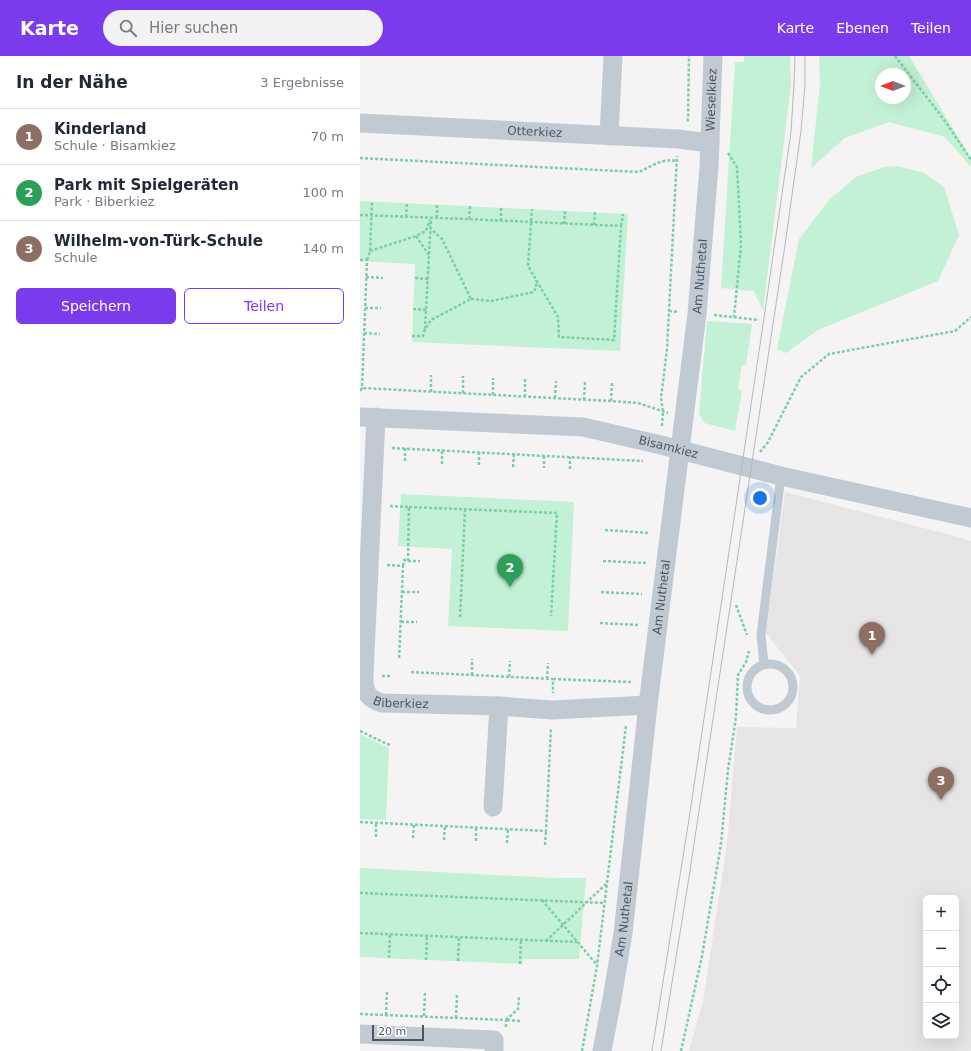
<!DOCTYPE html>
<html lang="de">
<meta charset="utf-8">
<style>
:root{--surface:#fff;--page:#f2f2f3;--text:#1f2937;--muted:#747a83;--line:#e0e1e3;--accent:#7c3aed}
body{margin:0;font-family:"DejaVu Sans",sans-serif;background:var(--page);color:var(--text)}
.controls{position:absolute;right:12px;bottom:12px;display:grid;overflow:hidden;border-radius:6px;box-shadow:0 4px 16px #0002}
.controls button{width:36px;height:36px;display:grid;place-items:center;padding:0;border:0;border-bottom:1px solid var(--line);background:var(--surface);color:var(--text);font:20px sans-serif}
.compass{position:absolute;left:515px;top:12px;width:36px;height:36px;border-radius:50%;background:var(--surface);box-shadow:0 4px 16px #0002;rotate:270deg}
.scale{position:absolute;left:12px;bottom:10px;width:52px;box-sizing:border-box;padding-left:4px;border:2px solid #4a5661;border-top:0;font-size:11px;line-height:14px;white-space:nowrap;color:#4a5661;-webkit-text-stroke:3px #fff;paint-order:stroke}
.you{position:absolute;left:400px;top:442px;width:14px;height:14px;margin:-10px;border:3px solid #fff;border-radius:50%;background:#1a73e8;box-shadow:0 0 0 6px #1a73e833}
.badge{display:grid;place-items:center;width:26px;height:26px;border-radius:50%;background:var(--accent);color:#fff;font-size:13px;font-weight:700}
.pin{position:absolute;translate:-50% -33px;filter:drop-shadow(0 1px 2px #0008)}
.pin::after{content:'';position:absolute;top:21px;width:14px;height:12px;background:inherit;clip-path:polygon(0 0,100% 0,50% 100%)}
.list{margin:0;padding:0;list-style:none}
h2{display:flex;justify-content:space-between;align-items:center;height:52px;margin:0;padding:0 16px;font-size:17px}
h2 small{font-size:13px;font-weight:400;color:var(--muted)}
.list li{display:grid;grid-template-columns:26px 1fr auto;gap:12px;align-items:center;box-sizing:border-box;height:56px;padding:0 16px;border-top:1px solid var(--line)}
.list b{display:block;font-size:15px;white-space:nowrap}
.list p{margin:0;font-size:13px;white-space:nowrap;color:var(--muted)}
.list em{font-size:13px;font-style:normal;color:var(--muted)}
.actions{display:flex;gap:8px;padding:12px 16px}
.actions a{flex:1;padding:9px 0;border:1px solid var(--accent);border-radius:6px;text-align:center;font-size:14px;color:var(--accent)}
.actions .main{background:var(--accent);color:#fff}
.icon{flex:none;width:22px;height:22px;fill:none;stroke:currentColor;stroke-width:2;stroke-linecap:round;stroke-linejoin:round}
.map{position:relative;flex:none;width:611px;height:995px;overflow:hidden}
header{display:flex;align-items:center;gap:24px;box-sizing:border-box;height:56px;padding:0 20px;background:var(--accent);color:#fff}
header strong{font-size:19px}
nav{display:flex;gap:22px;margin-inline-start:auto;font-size:14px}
.search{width:280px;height:36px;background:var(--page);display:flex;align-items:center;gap:10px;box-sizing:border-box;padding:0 14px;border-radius:22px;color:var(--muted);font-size:15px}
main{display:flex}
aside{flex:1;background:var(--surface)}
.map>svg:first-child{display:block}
.education{fill:#e6e4e5;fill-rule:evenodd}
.green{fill:#c3f1d5;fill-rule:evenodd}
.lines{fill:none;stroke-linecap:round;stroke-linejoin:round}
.path{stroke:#7ad0a6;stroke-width:2.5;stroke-dasharray:3 2;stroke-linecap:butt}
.service{stroke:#c1cad2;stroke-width:9}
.minor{stroke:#c1cad2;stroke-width:19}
.tram{stroke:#b5b8bd;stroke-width:1}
.labels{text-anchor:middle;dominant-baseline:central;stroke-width:3.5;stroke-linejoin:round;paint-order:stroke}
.street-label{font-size:12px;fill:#4a5661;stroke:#fff}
</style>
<header>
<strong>Karte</strong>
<div class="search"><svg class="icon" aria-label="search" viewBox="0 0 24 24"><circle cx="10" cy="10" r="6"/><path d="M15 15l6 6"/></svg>Hier suchen</div>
<nav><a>Karte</a><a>Ebenen</a><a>Teilen</a></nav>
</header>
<main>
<aside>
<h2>In der Nähe<small>3 Ergebnisse</small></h2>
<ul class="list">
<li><span class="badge" style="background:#8d6e63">1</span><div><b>Kinderland</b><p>Schule · Bisamkiez</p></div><em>70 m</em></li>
<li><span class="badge" style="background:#2e9e5b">2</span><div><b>Park mit Spielgeräten</b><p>Park · Biberkiez</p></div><em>100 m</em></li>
<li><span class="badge" style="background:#8d6e63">3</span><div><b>Wilhelm-von-Türk-Schule</b><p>Schule</p></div><em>140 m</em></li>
</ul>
<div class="actions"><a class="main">Speichern</a><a>Teilen</a></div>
</aside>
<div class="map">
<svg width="611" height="995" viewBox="0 0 611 995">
<rect width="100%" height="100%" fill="#f5f3f3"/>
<path class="education" d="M425,436L602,482L611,485V995H329L343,945L367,788L377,671L436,672L440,620L406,577ZM566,842H596V980H566Z"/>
<path class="green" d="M384,0H430L431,29L403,255L394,235L361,232L375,6H384Z
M459,0H549L611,102V111L585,81L529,66L485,82L451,112L460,28ZM521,18H545V42H521Z
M538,110L564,117L584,131L599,179L578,225L458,274L426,297L417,293L439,183L469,144L496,121L524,111Z
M0,145L268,158L260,295L52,286L55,208L0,205Z
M347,265L392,268L386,309H382L378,333L382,335L375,375L344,367L339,357Z
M41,438L214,446L208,575L88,570L92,493L38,490Z
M0,678L29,692L26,764L0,763Z
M0,812L195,822H226L219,903H163V908L0,901Z"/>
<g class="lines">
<path class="path" d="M535,0L585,65L611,104
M327,65L328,64L329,0
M368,97L377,111L381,189L374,261
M0,102L279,116C292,110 302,102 317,105
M77,149V162
M0,159C87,162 174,166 261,170L254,284L199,281L198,261L168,210L172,153
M46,161L47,147
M109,163L110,150
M141,165V152
M204,168L205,155
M234,169L235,156
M261,170L263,158
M56,180L69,199
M10,195L56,180L66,175L70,164
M0,204H7L2,332H1
M7,204L10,195L12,146
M6,221L23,222
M55,222L68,223
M111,243L131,245L174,236L176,231V224
M5,252H21
M53,253L67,254
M309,255L319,256
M354,259L399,264
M65,273L71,162
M4,277L20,278
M52,280H63L65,273L71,264L111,243L82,183L71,173
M0,335L2,332L251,345L278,347L308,357
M71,336V319
M103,337V320
M133,339V322
M165,341V323
M195,342L196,325
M224,344L225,326
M251,345L252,327
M302,370L303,355L301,342L307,293L317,100
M32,392L283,405
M45,392V406
M400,396L408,386L441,321L469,298L595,275L611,261
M184,400V412
M82,408V394
M119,409V396
M153,411L154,398
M210,413V401
M30,450L49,451L48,505L44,504L43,510
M49,451L197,457L191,560
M245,474L290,477
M48,505H60
M243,505L286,507
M27,509L43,510L39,604
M42,536H59
M241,536L282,538
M376,549L387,579
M100,561L105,454
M41,566H57
M240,567L278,569
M51,616L193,623V637
M112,619V603
M22,620H31
M149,621L150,605
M187,623L188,607
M193,623L271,626
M0,675L27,688L31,689
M0,766L186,775L191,672
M16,781V767
M53,782L54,768
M84,784L85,770
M116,785V771
M147,787L148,773
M185,789L186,775
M0,837L244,847
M182,844L237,909
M0,877L217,886
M186,885L246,828
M29,902L30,878
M66,904L67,880
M98,905L99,881
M160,908L161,884
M0,958L146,964V971
M26,959L27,934
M64,960L65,936
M96,962L97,938
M146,964L158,953L159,941
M147,964L160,965
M222,995L237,910L266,669
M321,995L342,900L361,788L368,714L376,661L378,619L386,606L389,595"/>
<path class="service" d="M387 631a23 23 0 1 1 46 0a23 23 0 1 1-46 0Z
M404,608L401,579L421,420"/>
<g class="minor">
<path id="s1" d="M0,67L318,83L350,87"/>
<path d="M249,80L253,0"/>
<path id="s2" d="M0,361L223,371L301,389L421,420L611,462"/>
<path id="s3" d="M16,361L4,619C4,635 6,642 22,647L139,650L192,654L288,649"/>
<path d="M133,751L139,650"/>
<path d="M0,978L134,984V995"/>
<path id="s4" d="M242,995L252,943L263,877L288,649L337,258L349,111L353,0"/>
</g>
<path class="tram" d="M292,995L329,763L404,262L431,76L434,28L435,0
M301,995L329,821L425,189L441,75L445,29V0"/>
</g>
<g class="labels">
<g class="street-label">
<text stroke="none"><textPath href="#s4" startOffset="958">Wieselkiez</textPath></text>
<text stroke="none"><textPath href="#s1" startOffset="175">Otterkiez</textPath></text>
<text stroke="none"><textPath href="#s4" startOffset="781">Am Nuthetal</textPath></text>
<text stroke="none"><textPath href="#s2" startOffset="311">Bisamkiez</textPath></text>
<text stroke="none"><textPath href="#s4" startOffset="458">Am Nuthetal</textPath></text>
<text stroke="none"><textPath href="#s3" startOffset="314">Biberkiez</textPath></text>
<text stroke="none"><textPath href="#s4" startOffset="134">Am Nuthetal</textPath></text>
</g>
</g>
</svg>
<div class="controls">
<button>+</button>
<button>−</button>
<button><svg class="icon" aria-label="locate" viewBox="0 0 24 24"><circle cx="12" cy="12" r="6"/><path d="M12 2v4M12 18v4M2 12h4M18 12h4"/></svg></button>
<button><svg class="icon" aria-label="layers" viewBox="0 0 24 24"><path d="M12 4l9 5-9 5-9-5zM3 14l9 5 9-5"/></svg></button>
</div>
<svg class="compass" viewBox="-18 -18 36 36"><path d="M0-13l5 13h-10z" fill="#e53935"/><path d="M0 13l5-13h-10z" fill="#747a83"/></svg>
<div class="scale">20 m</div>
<div class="you"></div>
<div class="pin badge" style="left:512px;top:599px;background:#8d6e63">1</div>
<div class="pin badge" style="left:150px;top:531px;background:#2e9e5b">2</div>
<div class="pin badge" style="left:581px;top:744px;background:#8d6e63">3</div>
</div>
</main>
